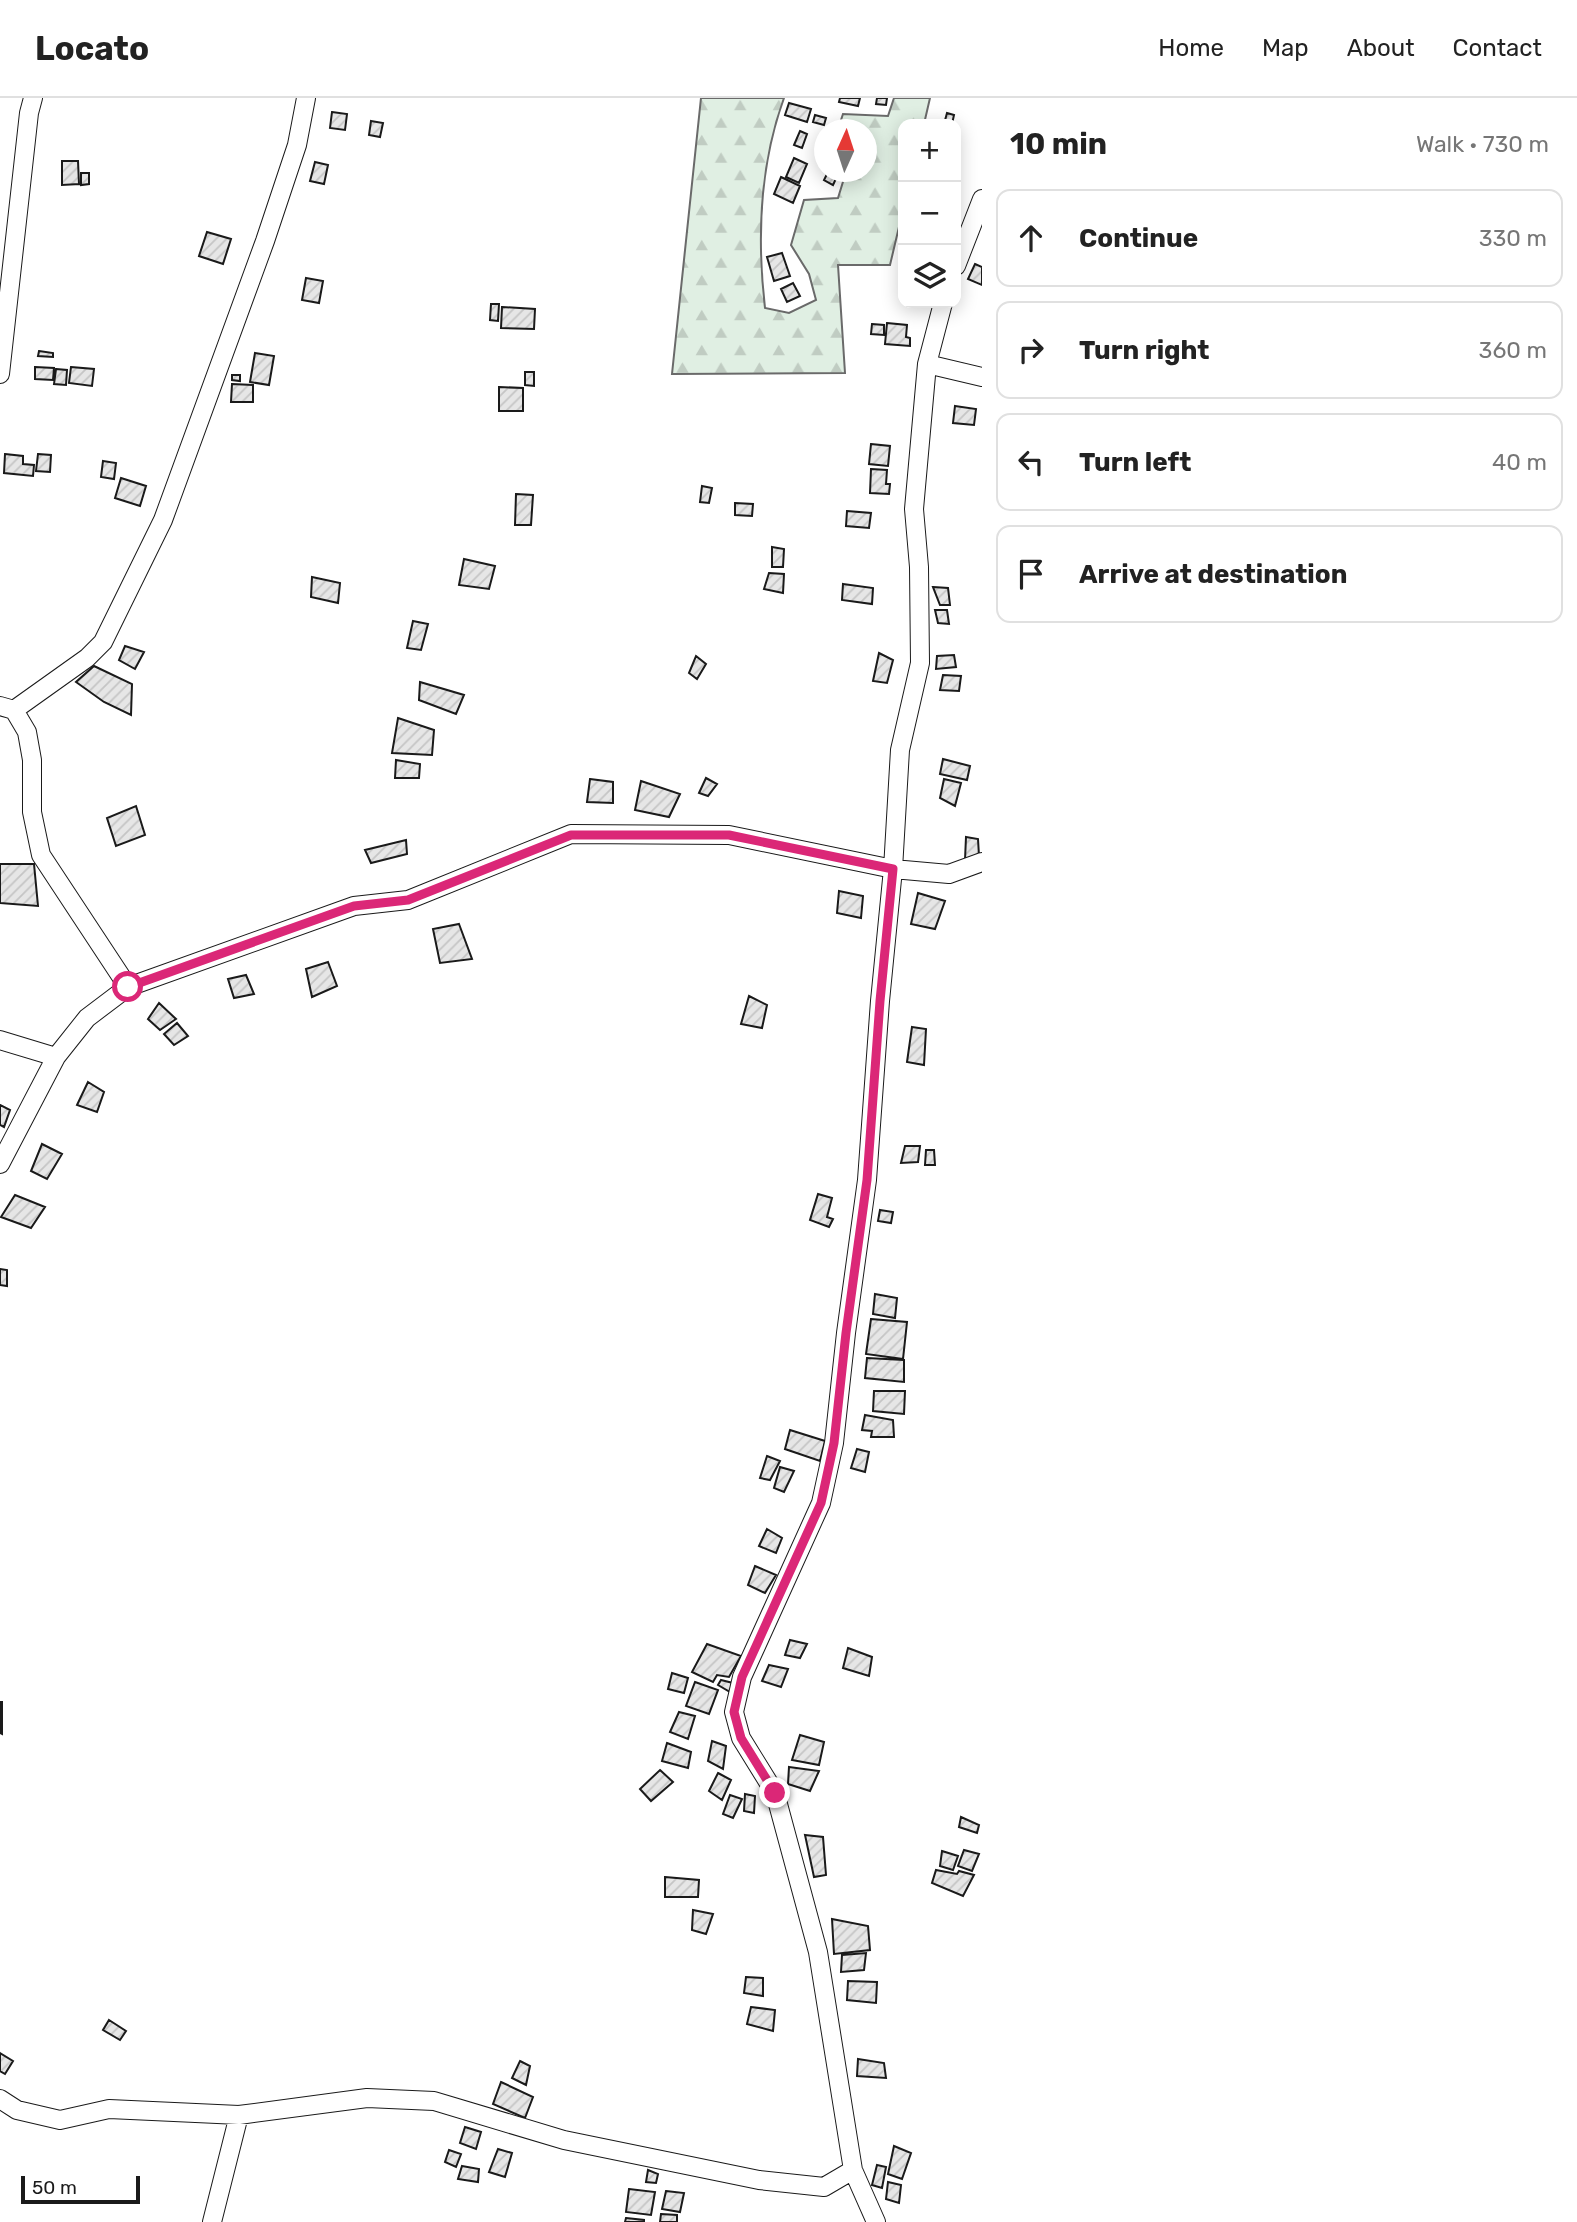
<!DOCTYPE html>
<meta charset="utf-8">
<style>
:root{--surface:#fff;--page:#f2f2f2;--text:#222;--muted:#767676;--line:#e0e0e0}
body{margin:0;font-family:Rubik,sans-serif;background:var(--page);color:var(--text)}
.controls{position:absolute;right:21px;top:21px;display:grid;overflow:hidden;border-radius:14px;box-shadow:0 4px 18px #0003}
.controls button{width:63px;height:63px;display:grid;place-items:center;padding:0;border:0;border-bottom:2px solid var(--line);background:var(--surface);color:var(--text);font:35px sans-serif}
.compass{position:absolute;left:814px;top:21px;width:63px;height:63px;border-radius:50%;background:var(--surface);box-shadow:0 4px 18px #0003;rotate:3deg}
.scale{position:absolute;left:21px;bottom:18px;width:119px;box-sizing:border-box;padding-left:7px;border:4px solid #1a1a1a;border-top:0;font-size:19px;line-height:24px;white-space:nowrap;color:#1a1a1a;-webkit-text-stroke:5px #fff;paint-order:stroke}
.stop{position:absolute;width:21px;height:21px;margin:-16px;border:5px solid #db2777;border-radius:50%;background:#fff}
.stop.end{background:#db2777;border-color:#fff;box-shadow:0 2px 7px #0008}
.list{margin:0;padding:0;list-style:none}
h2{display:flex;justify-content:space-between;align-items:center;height:91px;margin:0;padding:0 28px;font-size:30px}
h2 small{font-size:23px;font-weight:400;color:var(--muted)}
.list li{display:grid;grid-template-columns:46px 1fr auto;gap:21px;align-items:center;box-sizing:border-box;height:98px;margin:0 14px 14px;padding:0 14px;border:2px solid var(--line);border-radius:14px}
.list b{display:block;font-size:26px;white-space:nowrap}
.list em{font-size:23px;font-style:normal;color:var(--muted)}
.icon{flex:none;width:38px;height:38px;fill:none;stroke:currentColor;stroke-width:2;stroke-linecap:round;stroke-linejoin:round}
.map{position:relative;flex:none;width:982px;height:2124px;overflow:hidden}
header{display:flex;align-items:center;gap:42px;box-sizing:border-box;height:98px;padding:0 35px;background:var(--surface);border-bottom:2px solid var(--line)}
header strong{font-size:33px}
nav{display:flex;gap:38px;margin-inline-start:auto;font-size:24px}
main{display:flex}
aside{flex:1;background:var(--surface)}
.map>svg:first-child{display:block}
.forest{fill:url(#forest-firs);stroke:#6a6a6a;stroke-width:2}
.building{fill:url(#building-hatch);stroke:#1a1a1a;stroke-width:2}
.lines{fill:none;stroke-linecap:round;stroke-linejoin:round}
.minor-casing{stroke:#1a1a1a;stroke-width:20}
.minor{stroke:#fff;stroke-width:18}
.route{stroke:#db2777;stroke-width:9}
</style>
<header>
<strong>Locato</strong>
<nav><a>Home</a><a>Map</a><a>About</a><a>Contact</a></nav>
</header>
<main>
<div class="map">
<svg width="982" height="2124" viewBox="0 0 982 2124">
<defs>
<pattern id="forest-firs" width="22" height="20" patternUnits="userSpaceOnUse" patternTransform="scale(1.75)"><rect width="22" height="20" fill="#e0efe3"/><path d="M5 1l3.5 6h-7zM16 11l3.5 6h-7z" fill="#c0ccc2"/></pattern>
<pattern id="building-hatch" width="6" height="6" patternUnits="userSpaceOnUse" patternTransform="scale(1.75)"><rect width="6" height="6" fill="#e6e6e6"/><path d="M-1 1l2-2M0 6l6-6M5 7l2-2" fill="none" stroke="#c5c5c5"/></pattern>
</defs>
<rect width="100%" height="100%" fill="#fff"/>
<path class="forest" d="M701,0H784C760,66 757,141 765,210L789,215L816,202L809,176L791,147L804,102L838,100L846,74H866V32L838,31L843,16L888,18L894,0H930L924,26H903V112L890,167H838L845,275L672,276Z"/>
<path class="building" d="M840,0H860L858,8L839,4Z
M877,0H887L886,7L876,6Z
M789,5L811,11L807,24L785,17Z
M332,14L347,16L345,32L330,30Z
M947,15L954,17L952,26H944Z
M815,17L826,20L824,27L813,24Z
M371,23L383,25L380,39L369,37Z
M800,33L807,36L802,50L794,47Z
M794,60L807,66L799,85L786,79Z
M62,63H78L79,86L62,87Z
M315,64L328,67L324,86L310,83Z
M828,74H839L833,87L824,82Z
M81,75H89V86L81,87Z
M781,79L800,88L793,105L774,96Z
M207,134L231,141L223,166L199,158Z
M782,155L790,178L774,183L767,159Z
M975,166L982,169V187L968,181Z
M306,180L323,183L319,205L302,202Z
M793,185L800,198L787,204L781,191Z
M491,206H499L498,223L490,222Z
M502,209L535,211L534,231L501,230Z
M887,225L907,227L906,239L910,240V248L885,246Z
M872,226L884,227V237L871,236Z
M39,253L53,255V259L38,258Z
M255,255L274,258L269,287L250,284Z
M35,269L54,270L53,282L35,281Z
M71,269L94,271L92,288L69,285Z
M56,271L67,272L66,287L54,286Z
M525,274H534V288L525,287Z
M232,277H240V283L232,282Z
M232,286L253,287V304H231Z
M499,289L523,290V313H499Z
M955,308L976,311L974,327L953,325Z
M871,346L890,348L888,368L869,366Z
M5,356L23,358V366L34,367L33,378L4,375Z
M38,356L51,357L50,374L36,373Z
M103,363L116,365L114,381L101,379Z
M871,371L887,372L886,386H890L889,396L870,395Z
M121,380L146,388L140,408L115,400Z
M702,388L712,390L709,405L700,404Z
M516,396L533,397L531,427H515Z
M735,405L753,406L752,418L735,417Z
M847,413L871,415L869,430L846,428Z
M772,449L784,451L783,469H772Z
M464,461L495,468L489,491L459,487Z
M769,475L784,476L783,495L764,491Z
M312,479L340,485L338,505L311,499Z
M843,486L873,490L872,506L842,502Z
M933,489L948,490L950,507H940Z
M935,512H947L949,526L938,525Z
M413,523L428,526L421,552L407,550Z
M125,548L144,554L135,571L119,562Z
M879,555L893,562L887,585L873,583Z
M954,557L956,569L936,571L937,558Z
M696,558L706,566L697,581L689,575Z
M94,568L132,586L131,617L104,604L76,584Z
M943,577L961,578L959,593L940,592Z
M420,584L464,597L456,616L419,602Z
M398,620L434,632L432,657L392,655Z
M943,661L970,668L967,682L940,676Z
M396,662L420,666L419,680H395Z
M706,680L717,686L708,698L699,695Z
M590,681L613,684V705L587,704Z
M944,681L961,685L955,708L940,700Z
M641,683L680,696L669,719L635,712Z
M136,708L145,737L116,748L107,720Z
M966,739L978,741L979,758L965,762Z
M406,742L407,756L371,765L365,752Z
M0,766H34L38,808L0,805Z
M839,793L863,798L861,820L837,815Z
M918,795L945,803L935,831L911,826Z
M459,826L472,861L440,865L433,831Z
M328,864L337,888L312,899L306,871Z
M246,877L254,896L234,900L228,881Z
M749,898L767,907L762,930L741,926Z
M159,905L176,921L160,932L148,921Z
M177,925L188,938L174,947L164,936Z
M912,929L926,931L924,967L907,964Z
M88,984L104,994L97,1014L77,1007Z
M0,1007L10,1012L4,1029L0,1027Z
M42,1046L62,1056L47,1081L31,1073Z
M905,1048H920L918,1064L901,1065Z
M926,1052H934L935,1067H925Z
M818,1096L832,1100L827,1119L833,1121L829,1129L810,1122Z
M15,1097L45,1109L31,1130L1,1119Z
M880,1112L893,1114L891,1125L878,1123Z
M0,1171L7,1172V1188L0,1187Z
M875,1196L897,1200L895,1220L873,1216Z
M871,1221L907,1224L903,1261L866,1256Z
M867,1260L904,1262V1284L865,1280Z
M874,1293H905L904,1316L873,1313Z
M865,1317L893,1322L894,1339H871L872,1333L862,1332Z
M790,1332L825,1343L820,1363L785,1351Z
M857,1351L869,1354L865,1374L851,1370Z
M767,1358L780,1363L770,1382L760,1380Z
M780,1369L794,1373L784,1394L774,1390Z
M767,1431L782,1440L776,1455L759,1448Z
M755,1468L776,1477L765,1495L748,1487Z
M790,1542L807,1546L800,1560L785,1557Z
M707,1546L741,1558L729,1579L717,1577L713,1584L692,1574Z
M848,1550L872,1559L869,1578L843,1570Z
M769,1567L788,1571L781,1589L762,1583Z
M672,1575L688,1580L684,1595L668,1591Z
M721,1582L733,1585L730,1594L718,1587Z
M695,1584L718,1592L709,1616L686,1608Z
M0,1604H2V1636L0,1635Z
M679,1614L695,1618L688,1641L670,1634Z
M800,1637L824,1644L819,1667L792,1662Z
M712,1643L726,1648L723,1671L708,1663Z
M667,1645L691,1654L688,1670L662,1663Z
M789,1669L819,1673L810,1693L788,1686Z
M660,1672L673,1684L651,1703L640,1691Z
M718,1675L731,1682L722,1702L709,1693Z
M745,1696L755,1698L754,1715L744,1713Z
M730,1697L742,1701L733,1720L723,1716Z
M961,1719L979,1727L977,1735L959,1729Z
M805,1737L823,1739L826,1777L814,1779Z
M964,1752L979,1756L972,1773L958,1768Z
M942,1753L958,1758L953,1772L940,1768Z
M936,1772L957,1776L959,1773L974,1777L963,1798L932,1785Z
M665,1779L699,1782L698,1799H665Z
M693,1812L713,1816L706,1836L692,1832Z
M832,1821L868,1828L870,1852L834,1856Z
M866,1855L864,1872L841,1874L842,1857Z
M746,1879L763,1880V1898L744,1895Z
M848,1883L877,1884L876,1905L847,1902Z
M751,1909L775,1912L773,1933L747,1926Z
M109,1922L126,1933L120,1942L103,1932Z
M0,1955L13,1963L5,1976L0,1973Z
M858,1961L884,1965L886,1980L857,1978Z
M520,1963L530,1968L526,1987L512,1980Z
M501,1984L533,1999L525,2020L493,2006Z
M465,2029L481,2034L476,2051L460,2045Z
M894,2048L911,2055L902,2081L888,2076Z
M498,2051L512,2055L505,2079L489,2074Z
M449,2052L461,2056L456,2069L445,2064Z
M877,2067L886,2069L882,2090L872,2087Z
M462,2068L479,2071L478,2084L458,2081Z
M648,2072L658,2076L656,2085L646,2084Z
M888,2084L901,2087L899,2105L886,2101Z
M629,2091L655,2094L651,2117L626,2114Z
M666,2093L684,2095L680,2114L662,2111Z
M661,2116L677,2117V2124H660Z
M626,2120L644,2122V2124H625Z"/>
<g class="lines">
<defs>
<path id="minor" d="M956,168L982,101
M927,266L982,279
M0,276L29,15L33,0
M0,608L14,612L27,634L32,662V714L41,757L128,889
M14,612L87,560L103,544L163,422L265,143L297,47L306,0
M0,942L56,959L0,1066
M56,959L87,920L128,889L354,808L408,802L571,736L729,737L893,771L949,776L982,764
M0,2001L17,2012L60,2022L109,2011L239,2017L367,2000L434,2003L564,2042L759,2082L824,2089L853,2072
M212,2124L239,2017
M876,2124L853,2072L818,1854L775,1695L741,1640L734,1614L742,1579L821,1405L834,1345L846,1235L867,1082L880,903L893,771L900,652L920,565L919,469L914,411L927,266L943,205"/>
</defs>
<use href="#minor" class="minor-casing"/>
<use href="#minor" class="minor"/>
</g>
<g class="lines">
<path class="route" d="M128,889L354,808L408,802L571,737H729L893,771L880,903L867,1082L846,1235L834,1345L821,1405L742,1579L734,1614L741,1640L775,1695"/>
</g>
</svg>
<div class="controls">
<button>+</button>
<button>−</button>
<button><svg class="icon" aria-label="layers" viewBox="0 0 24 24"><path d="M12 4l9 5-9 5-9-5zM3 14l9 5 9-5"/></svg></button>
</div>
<svg class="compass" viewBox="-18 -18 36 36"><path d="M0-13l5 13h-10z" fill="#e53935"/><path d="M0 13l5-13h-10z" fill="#767676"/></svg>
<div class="scale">50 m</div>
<div class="stop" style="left:128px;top:889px"></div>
<div class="stop end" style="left:775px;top:1695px"></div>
</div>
<aside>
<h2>10 min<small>Walk · 730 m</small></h2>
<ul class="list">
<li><svg class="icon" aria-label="ahead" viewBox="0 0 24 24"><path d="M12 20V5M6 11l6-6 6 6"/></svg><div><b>Continue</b></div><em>330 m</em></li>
<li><svg class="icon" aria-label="right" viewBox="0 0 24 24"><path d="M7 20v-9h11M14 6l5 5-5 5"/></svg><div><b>Turn right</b></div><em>360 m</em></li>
<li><svg class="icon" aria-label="left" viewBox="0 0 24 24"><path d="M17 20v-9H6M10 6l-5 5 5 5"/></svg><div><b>Turn left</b></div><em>40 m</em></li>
<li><svg class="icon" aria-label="arrive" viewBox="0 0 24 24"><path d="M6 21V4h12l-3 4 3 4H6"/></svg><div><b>Arrive at destination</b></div></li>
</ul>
</aside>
</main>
